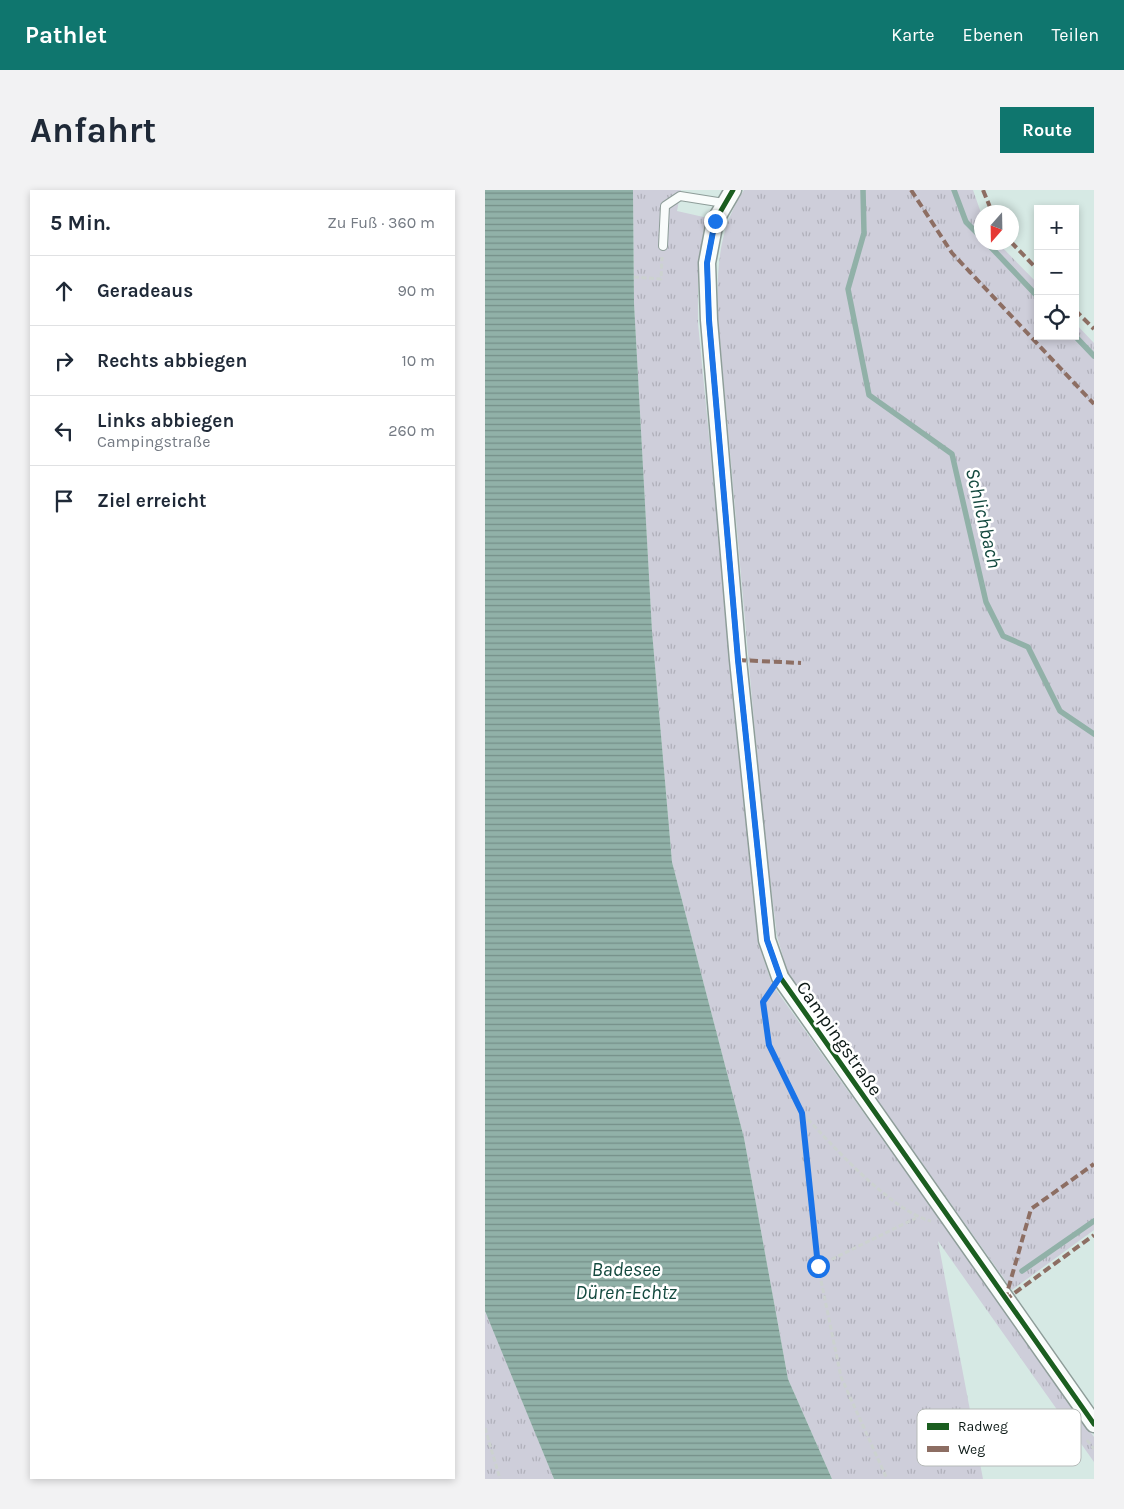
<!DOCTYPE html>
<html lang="de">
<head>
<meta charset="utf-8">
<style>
  body { margin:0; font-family:Karla,sans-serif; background:#f2f2f3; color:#1f2937 }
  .controls { position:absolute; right:15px; top:15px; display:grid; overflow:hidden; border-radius:0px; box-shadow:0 2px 8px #0003 }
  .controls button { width:45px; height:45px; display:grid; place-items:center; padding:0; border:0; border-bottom:1px solid #e0e1e3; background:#fff; color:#1f2937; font:25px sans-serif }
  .compass { position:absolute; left:489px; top:15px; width:45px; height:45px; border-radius:50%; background:#fff; box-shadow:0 2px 8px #0003; rotate:200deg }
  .stop { position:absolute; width:15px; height:15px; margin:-11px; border:4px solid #1a73e8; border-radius:50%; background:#fff }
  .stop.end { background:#1a73e8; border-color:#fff; box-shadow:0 1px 5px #0008 }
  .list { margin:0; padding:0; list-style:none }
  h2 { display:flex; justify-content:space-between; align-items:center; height:65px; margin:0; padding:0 20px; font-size:21px }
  h2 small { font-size:16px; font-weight:400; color:#747a83 }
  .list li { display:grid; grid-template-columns:32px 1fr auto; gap:15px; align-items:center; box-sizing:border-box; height:70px; padding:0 20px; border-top:1px solid #e0e1e3 }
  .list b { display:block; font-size:19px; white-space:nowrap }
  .list p { margin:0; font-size:16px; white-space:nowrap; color:#747a83 }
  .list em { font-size:16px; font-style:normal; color:#747a83 }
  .icon { flex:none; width:28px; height:28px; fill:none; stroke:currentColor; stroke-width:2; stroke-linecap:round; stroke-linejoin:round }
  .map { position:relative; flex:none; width:609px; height:1289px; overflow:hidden; border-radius:0px }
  header { display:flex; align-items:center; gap:30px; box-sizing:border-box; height:70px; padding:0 25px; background:#0f766e; color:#fff }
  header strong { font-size:24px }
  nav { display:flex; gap:28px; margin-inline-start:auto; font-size:18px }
  .intro { display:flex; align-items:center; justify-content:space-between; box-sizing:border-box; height:120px; padding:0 30px }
  h1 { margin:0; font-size:35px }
  .button { padding:12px 22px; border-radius:0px; background:#0f766e; color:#fff; font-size:18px; font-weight:700 }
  main { display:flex; gap:30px; padding:0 30px }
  aside { flex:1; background:#fff; border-radius:0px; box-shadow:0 2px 8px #0003 }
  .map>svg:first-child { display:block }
</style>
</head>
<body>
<header>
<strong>Pathlet</strong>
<nav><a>Karte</a><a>Ebenen</a><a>Teilen</a></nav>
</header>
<div class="intro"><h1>Anfahrt</h1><a class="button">Route</a></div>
<main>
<aside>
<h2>5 Min.<small>Zu Fuß · 360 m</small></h2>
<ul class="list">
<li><svg class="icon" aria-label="ahead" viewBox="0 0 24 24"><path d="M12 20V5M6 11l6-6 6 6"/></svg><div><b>Geradeaus</b></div><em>90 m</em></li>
<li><svg class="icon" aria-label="right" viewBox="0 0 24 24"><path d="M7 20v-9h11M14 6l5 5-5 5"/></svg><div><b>Rechts abbiegen</b></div><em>10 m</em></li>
<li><svg class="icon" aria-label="left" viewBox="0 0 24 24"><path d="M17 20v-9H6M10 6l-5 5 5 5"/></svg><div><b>Links abbiegen</b><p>Campingstraße</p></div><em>260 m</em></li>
<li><svg class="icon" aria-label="arrive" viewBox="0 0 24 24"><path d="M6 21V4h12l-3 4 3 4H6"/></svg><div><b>Ziel erreicht</b></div></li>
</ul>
</aside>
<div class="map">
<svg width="609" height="1289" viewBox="0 0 609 1289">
  <defs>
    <pattern id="grass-tufts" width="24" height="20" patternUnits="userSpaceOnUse" patternTransform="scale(1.25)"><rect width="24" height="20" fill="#ceceda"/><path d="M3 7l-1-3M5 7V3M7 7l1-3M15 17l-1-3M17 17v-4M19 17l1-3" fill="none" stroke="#b0b0ba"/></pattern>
    <pattern id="water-rules" width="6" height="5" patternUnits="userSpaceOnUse" patternTransform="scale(1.25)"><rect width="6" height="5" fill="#91b1a8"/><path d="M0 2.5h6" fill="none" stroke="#758f88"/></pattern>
  </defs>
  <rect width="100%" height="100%" fill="#d6e9e4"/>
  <path fill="url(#grass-tufts)" d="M148 0H196L192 21 223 28 213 71V133L273 752 287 794 609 1247V1272L453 1051 498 1289H347L303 1189 259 948 187 672 167 441 149 113Z
    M259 0H488L496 23 497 52 513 53 553 94V146H590V133L609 153V1040L527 1100 303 784 292 746 278 632 233 128C232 81 232 41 259 0Z
    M0 1122 6 1134 69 1289H0Z"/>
  <path fill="url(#water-rules)" d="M0 0H148L149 113 167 441 187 672 259 948 303 1189 347 1289H69L0 1121Z"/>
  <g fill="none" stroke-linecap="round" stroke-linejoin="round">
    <path stroke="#91b1a8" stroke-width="5.5" d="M378 0 379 43 363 99 384 205 467 264 501 412 518 446 543 457 575 521 609 544
      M469 0 481 32 497 48
      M501 52 553 107
      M590 146 609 166
      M537 1081 609 1031"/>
    <g stroke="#8e9d99" stroke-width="10">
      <path id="lane" d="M178 56 180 16 195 6 239 13"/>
    </g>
    <g stroke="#8e9d99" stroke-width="19">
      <path id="street" d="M248 0 230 31 222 73 224 130 253 470 282 750 295 787 609 1234"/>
    </g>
    <path stroke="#ccd2d0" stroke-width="3" stroke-dasharray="5 2.5" stroke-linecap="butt" d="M149 87 176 89 177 67
      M285 802 278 813 284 855 317 923 333 1076 356 1187 402 1289
      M318 924C347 955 406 1021 446 1031
      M333 1076 431 1028
      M0 1238 15 1289
      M602 1250 609 1259"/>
    <use href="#lane" stroke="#f9fcfb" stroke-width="8"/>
    <use href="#street" stroke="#f9fcfb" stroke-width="16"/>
    <path stroke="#8d6e63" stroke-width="4" stroke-dasharray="8 4" stroke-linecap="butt" d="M426 0 467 63 609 214
      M498 0 507 22
      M526 52 553 80
      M590 120 609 139
      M253 470 316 473
      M520 1110 546 1019 609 974
      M520 1110 609 1045"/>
    <g stroke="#fff" stroke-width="8">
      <path id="cycleway" d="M248 0 230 31 222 73 224 130 253 470 282 750 295 787 609 1234"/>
    </g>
    <use href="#cycleway" stroke="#1b5e20" stroke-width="5"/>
  </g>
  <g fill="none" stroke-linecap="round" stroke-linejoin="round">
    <path stroke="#1a73e8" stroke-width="6" d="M230 31 222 73 224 130 253 470 282 750 295 787 278 812 284 855 317 923 333 1076"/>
  </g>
  <g text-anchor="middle" stroke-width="5" stroke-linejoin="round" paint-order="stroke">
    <g font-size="19" fill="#0c1916" stroke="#fff">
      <text transform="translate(355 848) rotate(55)" y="7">Campingstraße</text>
    </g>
    <g font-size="20" font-style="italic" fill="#14493f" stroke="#fff">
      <text transform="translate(499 328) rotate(77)" y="7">Schlichbach</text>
      <text x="141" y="1086">Badesee<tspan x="141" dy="23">Düren-Echtz</tspan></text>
    </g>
  </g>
  <rect x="432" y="1219" width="164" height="57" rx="8" fill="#fff" stroke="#b6bab9" stroke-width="1"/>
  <rect x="442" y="1233" width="22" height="7" fill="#1b5e20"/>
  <rect x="442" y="1256" width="22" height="6" fill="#8d6e63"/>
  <g font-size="14" fill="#0c1916">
    <text x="473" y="1241">Radweg</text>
    <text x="473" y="1264">Weg</text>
  </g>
</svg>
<div class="controls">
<button>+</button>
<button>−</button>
<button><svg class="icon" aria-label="locate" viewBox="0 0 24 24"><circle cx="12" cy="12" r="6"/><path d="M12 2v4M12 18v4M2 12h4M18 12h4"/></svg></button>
</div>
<svg class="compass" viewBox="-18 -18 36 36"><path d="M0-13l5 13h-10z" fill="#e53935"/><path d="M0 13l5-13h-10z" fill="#747a83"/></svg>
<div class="stop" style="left:333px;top:1076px"></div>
<div class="stop end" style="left:230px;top:31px"></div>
</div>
</main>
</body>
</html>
